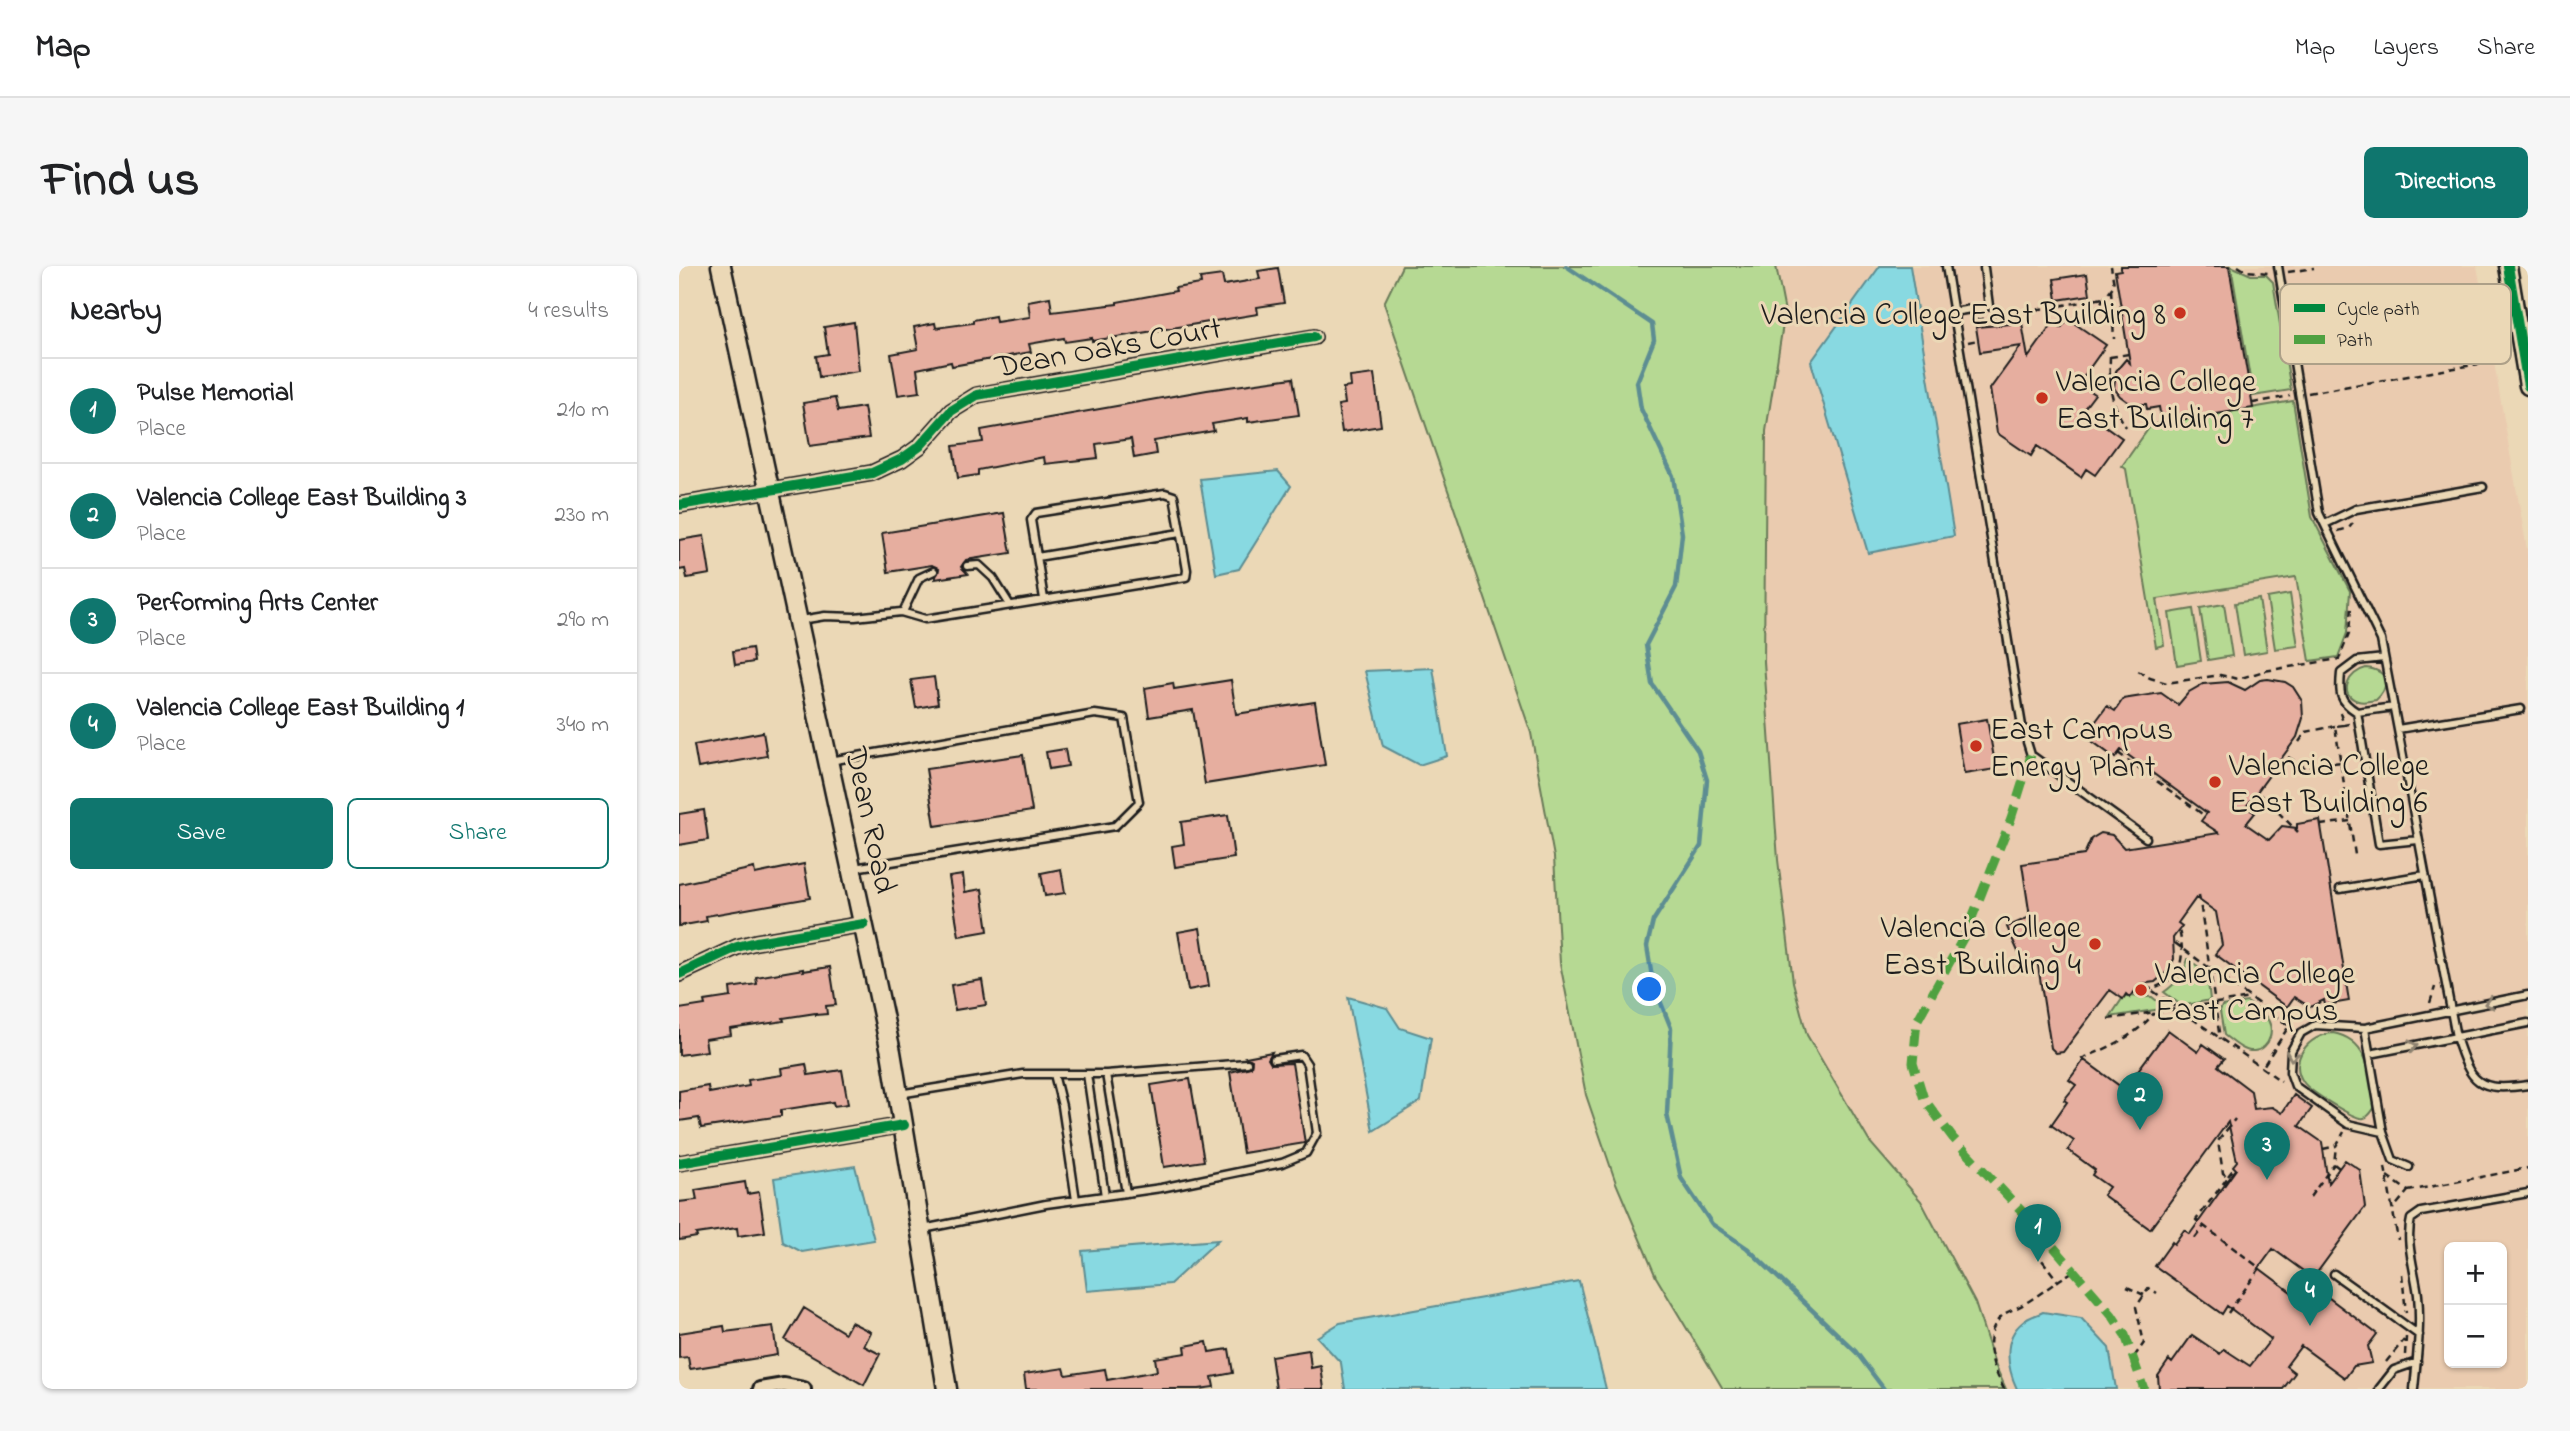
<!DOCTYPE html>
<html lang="en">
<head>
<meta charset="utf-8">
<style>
  body { margin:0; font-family:"Indie Flower",sans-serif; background:#f6f6f6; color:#202124 }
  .controls { position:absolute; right:21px; bottom:21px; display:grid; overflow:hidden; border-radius:10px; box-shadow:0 2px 5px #0004 }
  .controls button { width:63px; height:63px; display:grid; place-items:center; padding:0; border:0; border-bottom:2px solid #e0e0e0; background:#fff; color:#202124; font:35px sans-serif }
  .you { position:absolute; left:971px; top:724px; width:24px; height:24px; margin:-18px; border:5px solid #fff; border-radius:50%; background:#1a73e8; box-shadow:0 0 0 10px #1a73e833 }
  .badge { display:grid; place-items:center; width:46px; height:46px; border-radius:50%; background:#0f766e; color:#fff; font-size:23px; font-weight:700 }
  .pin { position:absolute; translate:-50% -58px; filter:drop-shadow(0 2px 4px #0008) }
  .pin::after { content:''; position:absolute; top:37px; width:24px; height:21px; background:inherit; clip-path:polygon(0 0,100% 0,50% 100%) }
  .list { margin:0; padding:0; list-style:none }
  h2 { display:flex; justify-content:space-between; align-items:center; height:91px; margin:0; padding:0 28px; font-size:30px }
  h2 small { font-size:23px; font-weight:400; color:#757577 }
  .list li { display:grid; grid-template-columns:46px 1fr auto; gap:21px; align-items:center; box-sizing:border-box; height:105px; padding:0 28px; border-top:2px solid #e0e0e0 }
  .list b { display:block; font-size:26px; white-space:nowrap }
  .list p { margin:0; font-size:23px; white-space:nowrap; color:#757577 }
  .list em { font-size:23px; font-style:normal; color:#757577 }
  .actions { display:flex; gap:14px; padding:21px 28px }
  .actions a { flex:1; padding:16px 0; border:2px solid #0f766e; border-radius:10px; text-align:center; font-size:24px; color:#0f766e }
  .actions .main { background:#0f766e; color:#fff }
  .map { position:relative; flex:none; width:1849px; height:1123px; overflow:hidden; border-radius:10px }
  header { display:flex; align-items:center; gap:42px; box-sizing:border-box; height:98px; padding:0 35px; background:#fff; border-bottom:2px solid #e0e0e0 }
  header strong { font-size:33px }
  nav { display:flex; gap:38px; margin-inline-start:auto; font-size:24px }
  .intro { display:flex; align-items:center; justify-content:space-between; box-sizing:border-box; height:168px; padding:0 42px }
  h1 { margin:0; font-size:49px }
  .button { padding:18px 32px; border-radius:10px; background:#0f766e; color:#fff; font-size:24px; font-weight:700 }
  main { display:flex; gap:42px; padding:0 42px }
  aside { flex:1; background:#fff; border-radius:10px; box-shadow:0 2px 5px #0004 }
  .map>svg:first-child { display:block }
</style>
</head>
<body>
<header>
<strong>Map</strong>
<nav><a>Map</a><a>Layers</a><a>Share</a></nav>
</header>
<div class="intro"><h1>Find us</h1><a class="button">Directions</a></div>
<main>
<aside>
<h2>Nearby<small>4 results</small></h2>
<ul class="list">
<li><span class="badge">1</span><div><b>Pulse Memorial</b><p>Place</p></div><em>210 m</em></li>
<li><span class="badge">2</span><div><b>Valencia College East Building 3</b><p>Place</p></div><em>230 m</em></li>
<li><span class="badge">3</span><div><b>Performing Arts Center</b><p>Place</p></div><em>290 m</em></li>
<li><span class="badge">4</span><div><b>Valencia College East Building 1</b><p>Place</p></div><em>340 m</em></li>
</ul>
<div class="actions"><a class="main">Save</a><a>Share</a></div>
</aside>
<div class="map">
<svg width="1849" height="1123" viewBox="0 0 1849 1123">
  <rect width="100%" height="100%" fill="#ebd8b6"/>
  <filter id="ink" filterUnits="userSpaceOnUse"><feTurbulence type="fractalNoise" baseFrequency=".0143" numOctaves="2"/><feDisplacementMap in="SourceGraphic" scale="14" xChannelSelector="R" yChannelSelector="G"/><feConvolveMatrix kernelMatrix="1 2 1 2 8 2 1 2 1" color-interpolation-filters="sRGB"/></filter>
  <g filter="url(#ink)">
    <path fill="#eacbaf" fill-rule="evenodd" d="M941 0H1798L1849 289V1123H1148ZM1770 981H1823V1097H1770Z"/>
    <path fill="#b6d993" stroke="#697a58" stroke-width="2" d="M723 0H1097L1106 46 1087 165 1085 396 1099 594 1114 716 1128 769 1190 875 1242 935 1296 1037 1317 1101 1327 1123H1044L977 1011 937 917 907 829 881 697 875 591 852 467 705 37Z
      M1552 0 1572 9H1587L1594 16 1612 124 1574 130Z
      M1614 135 1633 251 1671 325 1668 367 1659 391 1631 395 1617 311 1478 333 1485 379 1477 381 1447 203 1443 200 1472 159Z
      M1611 328 1619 380 1596 383 1588 332Z
      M1580 333 1588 385 1564 389 1556 337Z
      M1545 338 1553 390 1529 394 1521 342Z
      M1514 343 1522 395 1498 399 1490 347Z
      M1687 402C1709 404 1712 420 1697 434 1692 435 1684 437 1679 435 1658 428 1670 406 1687 402Z
      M1509 693 1528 707 1531 734 1503 740 1485 726C1497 718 1505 707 1509 693Z
      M1445 730 1473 731 1484 740 1482 743 1431 751Z
      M1568 736C1574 740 1581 744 1586 750 1597 761 1592 783 1575 785 1564 786 1553 775 1545 769L1541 745 1543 740Z
      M1654 767C1691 774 1691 809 1696 841 1693 845 1690 851 1685 852 1677 855 1631 825 1625 817 1608 794 1630 769 1654 767Z"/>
    <path fill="#88d9e1" stroke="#5d8d92" stroke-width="2" d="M1201 0H1231L1275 270 1189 287 1132 96Z
      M599 205 612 220 560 303 537 308 521 213Z
      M754 402 768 490 740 499 704 480 686 405Z
      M669 731 708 742 721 762 752 772 742 835 694 865Z
      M176 900 195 974 123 986 104 976 95 912Z
      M539 974 491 1018 408 1025 403 985Z
      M900 1015 927 1123H666L662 1097 638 1071 661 1057Z
      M1364 1046 1402 1052 1430 1082 1437 1123H1338C1328 1102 1323 1072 1344 1056 1349 1051 1358 1049 1364 1046Z"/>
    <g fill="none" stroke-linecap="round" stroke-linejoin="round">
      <path stroke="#5d8d92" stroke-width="4.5" d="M887 0 973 58 975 74 958 116 962 143 994 210 1003 268 997 321 967 379 973 418 1019 485 1028 514 1022 580 974 655 968 680 974 717 992 762 988 848 1002 912 1033 958 1068 982 1177 1086 1205 1123"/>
    </g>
    <path fill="#e6ae9f" stroke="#1c1c1c" stroke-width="2" d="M1442 0H1550L1574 142 1483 157 1480 141 1468 143 1467 138H1452L1441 130 1435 122 1437 105 1447 93 1451 97 1436 5 1442 4Z
      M599 2 605 37 578 41 579 48 413 75V72L386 76 385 72 350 78 352 86 273 100 272 96 238 103 241 126 219 129 212 88 239 83 235 61 256 57 257 62 294 57V54L316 50 317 56 351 51 349 35 371 31 373 46 438 38V36L497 25 496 22 522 18 521 12 543 9 545 19 581 13 579 5Z
      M1408 8 1411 29 1378 34 1375 13Z
      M1389 53 1427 79 1400 117 1416 128 1404 144 1443 172 1416 209 1407 203 1402 211 1358 180 1352 190 1318 167 1311 123 1342 80 1301 86 1297 61 1343 57 1349 92 1374 57 1382 62Z
      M175 56 180 105 140 111 137 90 149 88 145 61Z
      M695 108 702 160 663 166 659 139 666 138 664 122 672 121 671 111Z
      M614 112 620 149 569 156V152L533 158 535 165 475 175 477 188 455 192 452 173 417 178 419 192 366 198 365 191 299 204V209L279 212 274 180 304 176 302 164 528 124Z
      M156 132 159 145 185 141 190 172 131 180 124 137Z
      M325 247 332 287 287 294 282 301 289 308 256 313 260 303 253 299 209 306 203 267Z
      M25 270 31 308 8 312 6 303 0 304V274Z
      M73 382 75 396 56 399 54 385Z
      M255 411 259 438 237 442 232 414Z
      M1589 413 1606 416 1614 421 1623 435 1624 452 1618 471 1567 541 1576 547 1567 558 1590 574 1603 560 1618 562V558L1641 554 1670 735 1646 739 1645 734 1631 741 1615 731 1608 741 1536 688 1543 679 1537 646 1517 632 1499 657 1503 660 1494 672 1495 693 1489 705 1476 716 1461 718 1451 732 1447 728 1444 733 1431 724 1384 786 1377 787 1372 782 1358 693 1345 699 1328 661 1351 651 1343 598 1405 589 1412 573 1422 567 1433 569 1445 582 1540 567 1522 555 1528 547 1442 484 1436 492 1406 470 1428 440 1436 445 1444 433 1482 427 1499 439 1510 426 1524 418 1549 416 1566 424 1581 414Z
      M552 414 557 448 636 436 646 499 526 518 514 444 470 451 466 422 494 417 495 423Z
      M1308 453 1317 503 1285 508 1277 458Z
      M84 466 88 490 19 502 15 479Z
      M386 483 389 500 370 503 367 486Z
      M344 489 353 545 256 560 247 503Z
      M25 544 29 574 0 579V548Z
      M549 549 555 592 496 601 493 580 505 578 502 556Z
      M125 598 131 632 27 650 28 655 0 660V618L75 602 76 608Z
      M382 603 386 627 366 630 362 607Z
      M284 609 286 626 303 623 309 665 280 670 270 611Z
      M521 662 530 720 509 724 499 666Z
      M151 701 157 739 147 740 148 748 137 749V747L104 752 105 755 51 763 52 769 26 773 28 785 0 789V743L26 739 25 735 52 731 51 722 78 718 77 711 124 703V705Z
      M303 714 307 739 276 744 272 719Z
      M1489 764 1519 786 1524 778 1545 793 1539 800 1572 825 1575 843 1593 841 1603 847 1615 829 1633 842 1620 860 1643 876 1649 917 1666 894 1681 904 1686 941 1634 1012 1594 983 1580 1002 1632 1041 1642 1026 1698 1068 1689 1080 1693 1097 1675 1100 1666 1112 1622 1080 1607 1100 1616 1107 1604 1123H1480L1479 1110 1490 1094 1493 1097 1513 1069 1541 1088 1545 1083 1571 1100 1592 1073 1548 1040 1543 1048 1476 1000 1493 976 1495 978 1505 964 1511 968 1557 903 1554 900 1558 895 1549 856 1471 963 1424 929 1430 921 1413 909 1416 904 1389 884 1395 875 1372 859 1388 836 1385 834 1397 819 1390 814 1405 794 1445 823Z
      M593 786 589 793 592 798 613 797 626 877 564 887 551 806 572 801 573 794 567 791Z
      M127 798 129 809 163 804 169 838 155 840 154 836 102 844V850L22 862 20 852 0 855V825L29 820 30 827 70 820 69 814 103 809 102 802Z
      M511 813 525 895 485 901 472 819Z
      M66 916 68 928 80 926 86 966 59 970 58 962 17 968 18 971 0 974V936L18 934 16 924Z
      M125 1042 166 1067 172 1056 192 1066 185 1080 201 1088 185 1119 106 1074Z
      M45 1060 46 1066 94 1060 98 1089 11 1103 9 1091 0 1092V1067Z
      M528 1076 530 1086 550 1083 554 1107 533 1111 535 1121 520 1123H347L345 1108 385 1102 387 1109 426 1103 428 1114 478 1105 476 1092 507 1087 506 1080Z
      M630 1084 632 1102 642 1100 645 1123H597L592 1090Z"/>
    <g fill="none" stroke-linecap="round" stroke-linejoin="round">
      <g stroke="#1c1c1c" stroke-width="11">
        <path id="service" d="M1267 0 1343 460 1352 489 1467 572
          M1599 0 1640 247 1702 374 1777 771C1792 818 1799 826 1849 819
          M1274 46 1310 40 1305 2
          M1646 258 1677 243 1804 221
          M358 291 501 267
          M288 300 300 299 314 312 331 339
          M224 346 240 312 255 305
          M122 354 146 350 176 351 222 346 246 353 507 311 508 304 495 230 486 227 357 247 352 254 365 333
          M1715 441 1678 446 1700 578 1739 574
          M1678 446C1660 435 1660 427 1662 407L1678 395 1705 392
          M1719 463 1842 443
          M151 495 416 448 445 452 460 536 436 560 175 602
          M1661 623 1746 609
          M1686 762 1704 866 1714 894 1730 901
          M1691 788 1849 757
          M375 808 383 840 397 934
          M408 808 426 930
          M427 808 568 797
          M220 828 344 808H427L447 927 367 938 244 963
          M1704 866 1669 858 1616 820 1611 806 1612 785 1622 767 1636 759 1686 762 1849 729
          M447 927 482 922 603 897 627 887 638 867 628 798 622 789 595 793
          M1655 1008 1740 1069
          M1700 1123 1715 1104 1738 1096
          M1735 1123C1738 1092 1742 1060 1739 1029 1736 1004 1726 977 1732 953L1742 946 1849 927"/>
      </g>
      <g stroke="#1c1c1c" stroke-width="18">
        <path id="minor" d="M0 239 193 207 223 193 241 180 272 145 298 129 635 71
          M0 708 58 681 77 676 185 658
          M0 897 225 859
          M81 1123 105 1119 125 1123"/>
      </g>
      <g stroke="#1c1c1c" stroke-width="21">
        <path id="tertiary" d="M1829 0 1849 120"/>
      </g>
      <g stroke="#1c1c1c" stroke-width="23">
        <path id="secondary" d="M42 0 212 786 268 1123"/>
      </g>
      <path stroke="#1c1c1c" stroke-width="2.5" stroke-dasharray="7 5" stroke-linecap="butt" d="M1559 0 1567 5 1589 7
        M1609 6 1635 2
        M1432 23 1435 73
        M1415 46 1435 19 1432 0
        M1298 54 1425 32
        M1289 76 1299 74
        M1431 90C1430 120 1431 136 1447 161
        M1431 91 1450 88
        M1629 127 1823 94
        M1574 137 1611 130
        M1659 265 1670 262 1674 257
        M1459 405 1471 412 1488 417 1541 409 1559 413 1585 405 1660 393 1670 368 1672 340
        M1661 447 1665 459 1670 458
        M1665 459 1656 460 1676 589
        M1620 476 1627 466 1656 460
        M1439 487 1526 550
        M1609 491 1625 501 1662 496
        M1582 529 1619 566
        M1642 559 1671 555
        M1520 629 1541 773
        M1496 677 1610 760 1583 802
        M1464 718 1602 815
        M1454 727C1494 720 1510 705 1500 664
        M1751 737 1756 721
        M1429 753 1571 732
        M1402 793C1429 782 1457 770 1475 747
        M1644 883 1657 880
        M1706 901 1719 974
        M1660 902 1655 898 1657 880 1665 866
        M1549 910 1556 901
        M1708 910 1729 925 1714 943
        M1729 925 1849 902
        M1631 931 1655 898
        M1516 972 1525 960
        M1368 973 1360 990 1378 1014
        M1723 1008 1727 1047
        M1448 1021 1465 1029
        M1549 1047 1581 1002 1517 954 1549 911 1544 907 1539 875 1556 853
        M1726 1089 1727 1071
        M1455 1091 1465 1077 1457 1041 1470 1022 1478 1027
        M1707 1096 1725 1074
        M1325 1123C1313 1101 1301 1067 1325 1048 1331 1044 1339 1042 1345 1038 1362 1028 1377 1015 1395 1005"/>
      <use href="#service" stroke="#ebd8b6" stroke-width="6"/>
      <use href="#minor" stroke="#ebd8b6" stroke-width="12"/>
      <use href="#tertiary" stroke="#ebd8b6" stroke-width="16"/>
      <use href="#secondary" stroke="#ebd8b6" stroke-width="18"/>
      <path stroke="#4fa141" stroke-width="9" stroke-dasharray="18 9" stroke-linecap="butt" d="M1352 489 1332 553 1287 667 1238 755 1234 797 1245 833 1274 872 1355 958 1433 1049 1446 1069 1465 1123"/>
      <g stroke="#ebd8b6" stroke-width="15">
        <path id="cycleway" d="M1829 0 1849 120
          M0 239 193 207 223 193 241 180 272 145 298 129 635 71
          M0 708 58 681 77 676 185 658
          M0 897 225 859"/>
      </g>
      <use href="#cycleway" stroke="#00873e" stroke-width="10"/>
    </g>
    <defs><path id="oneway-chevron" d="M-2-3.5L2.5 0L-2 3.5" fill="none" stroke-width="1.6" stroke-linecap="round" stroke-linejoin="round" transform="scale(1.75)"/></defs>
    <g stroke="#8e8371">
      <use href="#oneway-chevron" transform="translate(1810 737) rotate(168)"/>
      <use href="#oneway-chevron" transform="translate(1734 780) rotate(-11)"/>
      <use href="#oneway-chevron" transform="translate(1613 790) rotate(100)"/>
    </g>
  </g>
  <g fill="#c8321e" stroke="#ebd8b6" stroke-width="2.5">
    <circle cx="1501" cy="47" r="7"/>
    <circle cx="1363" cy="132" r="7"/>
    <circle cx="1297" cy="480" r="7"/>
    <circle cx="1536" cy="516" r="7"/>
    <circle cx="1416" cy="678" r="7"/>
    <circle cx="1462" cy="724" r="7"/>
  </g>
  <g text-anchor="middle" stroke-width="6" stroke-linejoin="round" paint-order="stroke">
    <g font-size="32" fill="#1c1c1c" stroke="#ebd8b6" text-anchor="start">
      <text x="1487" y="58" text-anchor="end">Valencia College East Building 8</text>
      <text x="1377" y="125">Valencia College<tspan x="1377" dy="37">East Building 7</tspan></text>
      <text x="1311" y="473">East Campus<tspan x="1311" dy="37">Energy Plant</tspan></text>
      <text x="1550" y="509">Valencia College<tspan x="1550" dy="37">East Building 6</tspan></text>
      <text x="1402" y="671" text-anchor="end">Valencia College<tspan x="1402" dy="37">East Building 4</tspan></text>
      <text x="1476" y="717">Valencia College<tspan x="1476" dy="37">East Campus</tspan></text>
    </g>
    <g font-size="32" fill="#1c1c1c" stroke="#ebd8b6">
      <text transform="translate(429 80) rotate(-10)" y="11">Dean Oaks Court</text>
      <text transform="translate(193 554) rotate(78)" y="11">Dean Road</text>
    </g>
  </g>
  <rect x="1601" y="18" width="231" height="80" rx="10" fill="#ebd8b6" stroke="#ada088" stroke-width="2"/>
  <rect x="1615" y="38" width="31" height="8" fill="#00873e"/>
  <rect x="1615" y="69" width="31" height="9" fill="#4fa141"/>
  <g font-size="19" fill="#1c1c1c">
    <text x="1658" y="49">Cycle path</text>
    <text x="1658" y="80">Path</text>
  </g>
</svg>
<div class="controls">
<button>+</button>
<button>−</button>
</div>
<div class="you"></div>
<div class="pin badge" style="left:1359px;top:996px">1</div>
<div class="pin badge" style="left:1461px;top:864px">2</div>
<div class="pin badge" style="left:1588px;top:914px">3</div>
<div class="pin badge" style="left:1631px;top:1060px">4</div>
</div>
</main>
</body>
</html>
